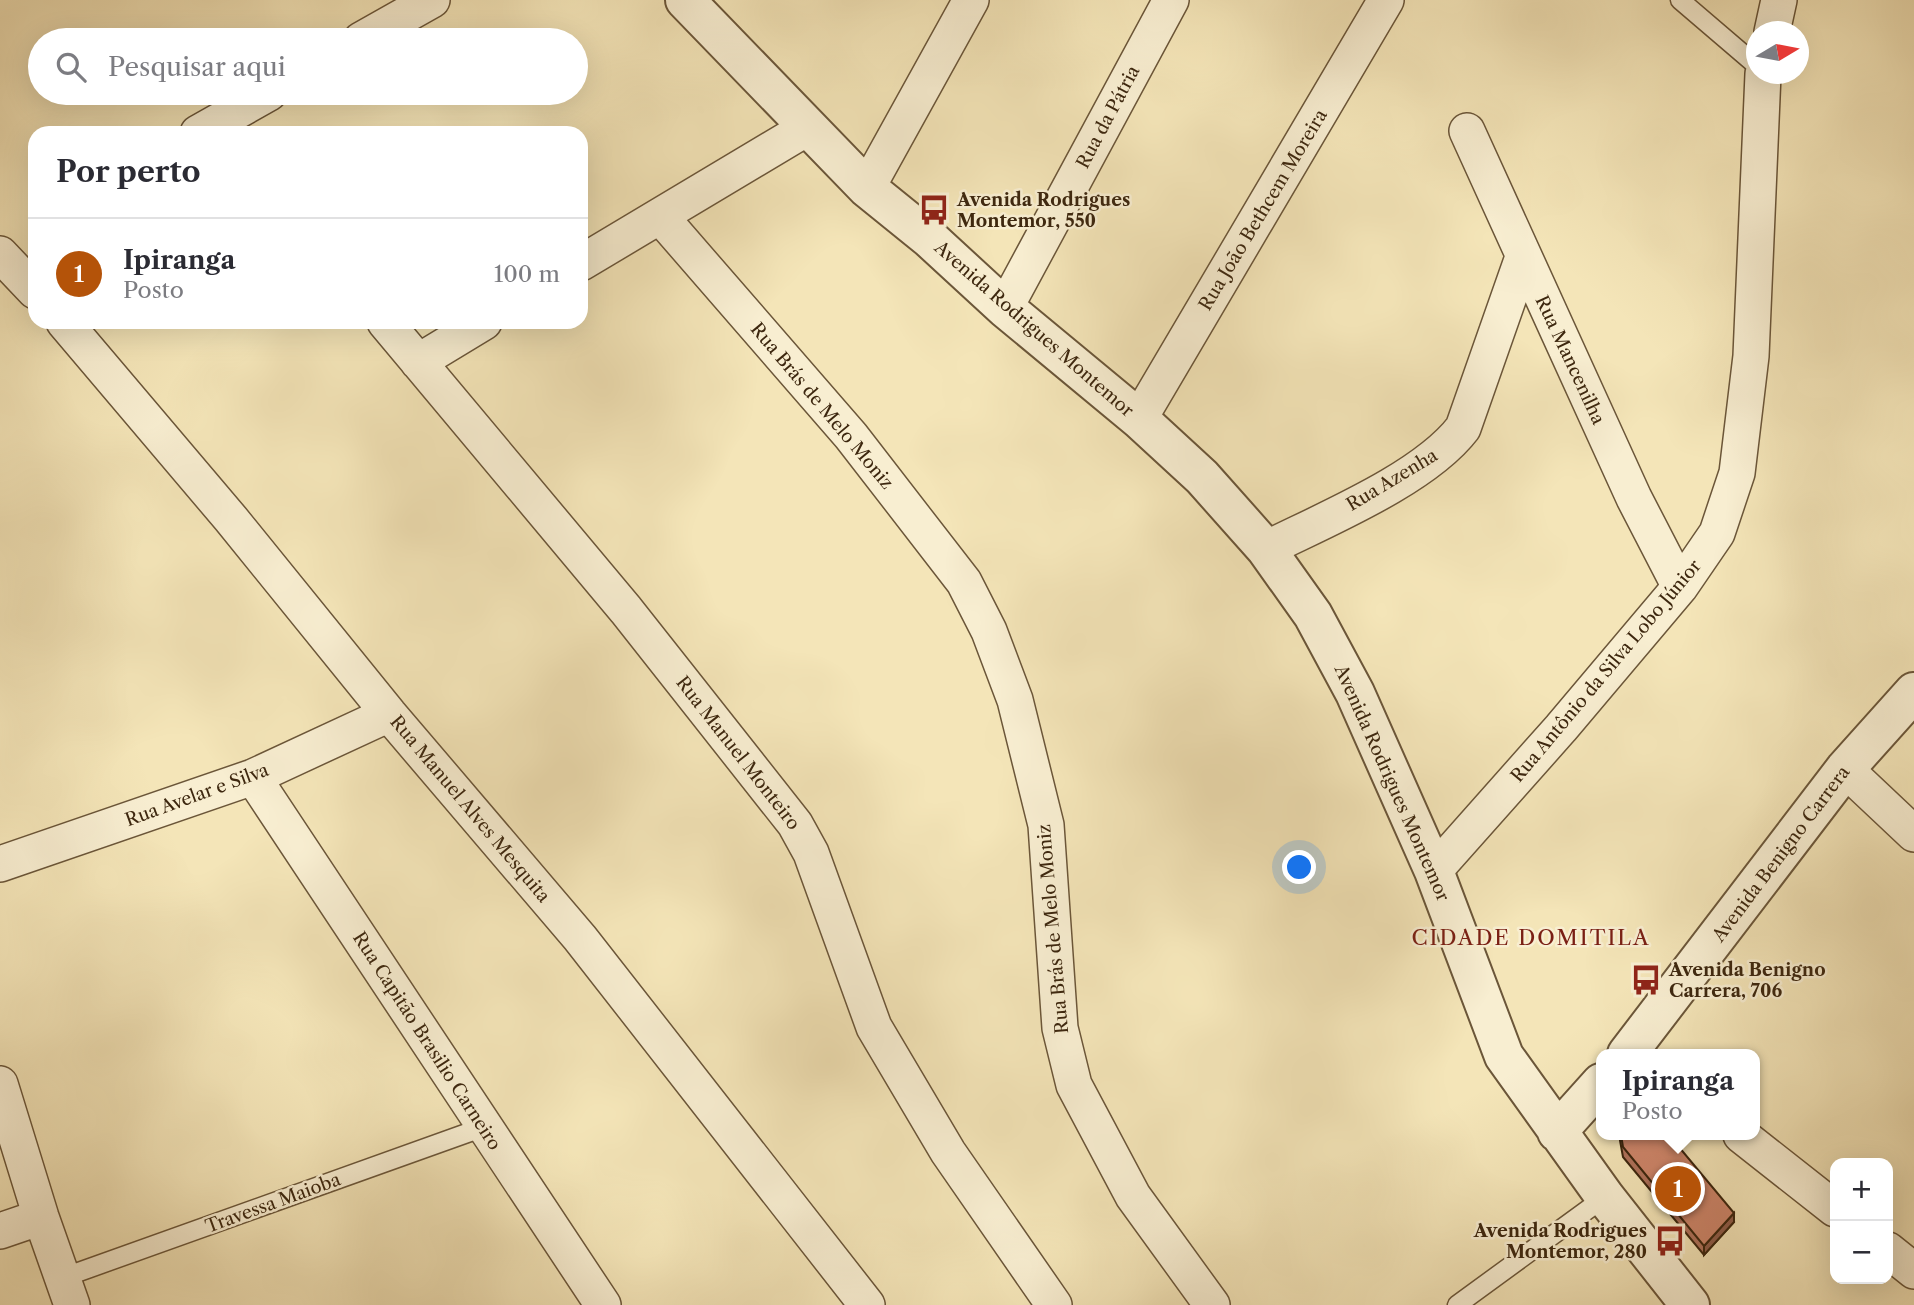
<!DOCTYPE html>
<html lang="pt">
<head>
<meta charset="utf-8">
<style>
  body { margin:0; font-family:"Libre Caslon Text",serif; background:#f2f2f3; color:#2b2b33 }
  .controls { position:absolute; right:21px; bottom:21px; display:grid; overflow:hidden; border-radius:14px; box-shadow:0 7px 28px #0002 }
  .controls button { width:63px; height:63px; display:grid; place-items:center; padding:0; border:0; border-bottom:2px solid #e1e1e2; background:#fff; color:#2b2b33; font:35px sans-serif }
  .compass { position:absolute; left:1746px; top:21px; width:63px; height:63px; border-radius:50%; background:#fff; box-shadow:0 7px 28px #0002; rotate:80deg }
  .you { position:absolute; left:1300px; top:868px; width:24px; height:24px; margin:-18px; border:5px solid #fff; border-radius:50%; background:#1a73e8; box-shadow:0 0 0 10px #1a73e833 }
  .badge { display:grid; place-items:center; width:46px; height:46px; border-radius:50%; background:#b45309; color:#fff; font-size:23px; font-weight:700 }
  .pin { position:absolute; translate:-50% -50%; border:4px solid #fff; box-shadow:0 2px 7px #0006 }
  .popup { position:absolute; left:1596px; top:1049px; width:164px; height:91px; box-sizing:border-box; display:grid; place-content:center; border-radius:14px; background:#fff; filter:drop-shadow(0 2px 5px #0005); font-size:23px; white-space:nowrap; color:#7c7c81 }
  .popup b { font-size:26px; color:#2b2b33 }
  .popup::after { content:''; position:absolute; left:50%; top:100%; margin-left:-14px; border:14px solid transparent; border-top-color:#fff }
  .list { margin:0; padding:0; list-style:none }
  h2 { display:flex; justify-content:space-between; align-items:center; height:91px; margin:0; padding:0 28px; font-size:30px }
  h2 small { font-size:23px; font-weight:400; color:#7c7c81 }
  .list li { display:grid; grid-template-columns:46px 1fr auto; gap:21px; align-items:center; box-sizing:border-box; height:112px; padding:0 28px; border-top:2px solid #e1e1e2 }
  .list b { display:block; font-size:26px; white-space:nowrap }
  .list p { margin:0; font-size:23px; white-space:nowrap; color:#7c7c81 }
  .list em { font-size:23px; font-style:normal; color:#7c7c81 }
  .icon { flex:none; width:38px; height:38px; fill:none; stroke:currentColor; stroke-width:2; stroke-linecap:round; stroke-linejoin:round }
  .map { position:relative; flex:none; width:1914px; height:1305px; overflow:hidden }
  .search { position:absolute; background:#fff; box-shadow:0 7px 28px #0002; left:28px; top:28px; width:560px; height:77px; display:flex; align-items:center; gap:18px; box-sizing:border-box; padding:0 24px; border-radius:38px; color:#7c7c81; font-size:26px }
  .panel { position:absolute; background:#fff; box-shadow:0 7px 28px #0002; left:28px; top:126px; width:560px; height:203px; border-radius:21px }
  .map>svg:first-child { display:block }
</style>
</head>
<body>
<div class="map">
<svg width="1914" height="1305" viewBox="0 0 1914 1305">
  <rect width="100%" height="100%" fill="#f4e5b8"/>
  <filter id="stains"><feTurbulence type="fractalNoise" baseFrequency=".00286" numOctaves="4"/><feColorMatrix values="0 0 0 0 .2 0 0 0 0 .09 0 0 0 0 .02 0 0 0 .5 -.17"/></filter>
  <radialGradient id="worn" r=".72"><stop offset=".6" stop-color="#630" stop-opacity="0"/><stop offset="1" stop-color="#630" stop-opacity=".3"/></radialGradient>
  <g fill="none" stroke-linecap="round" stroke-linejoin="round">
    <g stroke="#6b5639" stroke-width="21">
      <path id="service" d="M1680 0 1756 65
        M62 1278 484 1127
        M1457 1305 1605 1197"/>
    </g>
    <g stroke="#6b5639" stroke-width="38">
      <path id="minor" d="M1772 32 1779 0
        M361 40 432 0
        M1467 131 1634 498 1680 587
        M198 133 269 93
        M867 188 971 0
        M660 216 851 436 964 582 989 631 1015 700 1046 825 1060 1028 1074 1085 1133 1196 1212 1305
        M0 254 35 291
        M581 263 807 128
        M1005 308 1171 0
        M64 322 231 519 389 714 580 938 867 1305
        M385 322 626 610 795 824 811 853 874 1027 948 1152 1054 1305
        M418 362 484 322
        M1139 419 1386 0
        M1266 549C1324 520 1424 479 1463 428L1523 257
        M1845 769 1914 834
        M253 777 603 1305
        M0 864 253 777 389 714
        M1434 871 1561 728 1680 587 1717 533 1737 473 1751 356 1763 74
        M0 1084 41 1217 72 1305
        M1741 1135 1835 1209
        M0 1231 41 1217
        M1888 1250 1914 1271"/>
    </g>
    <g stroke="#6b5639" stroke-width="42">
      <path id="tertiary" d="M685 0 867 188 930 239 1005 308 1139 419 1202 477 1266 549 1313 615 1355 693 1434 871 1504 1056 1605 1197 1690 1305
        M1627 1054 1845 769 1914 692
        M1557 1132 1601 1083"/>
    </g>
    <use href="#service" stroke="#f8eed1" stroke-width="18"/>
    <use href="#minor" stroke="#f8eed1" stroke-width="35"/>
    <use href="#tertiary" stroke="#f8eed1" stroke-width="38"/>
  </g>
  <path fill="#af725b" stroke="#3d270f" stroke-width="2" d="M1619 1135H1669L1734 1222 1704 1255 1623 1157Z"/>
  <path fill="#8f5d4a" stroke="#3d270f" stroke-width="2" d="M1734 1213V1222L1704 1255V1246Z"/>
  <path fill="#cc856a" stroke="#3d270f" stroke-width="2" d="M1621 1135H1669L1734 1213 1704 1246 1623 1147Z"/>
  <defs>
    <g id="bus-bare" transform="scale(2.415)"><path d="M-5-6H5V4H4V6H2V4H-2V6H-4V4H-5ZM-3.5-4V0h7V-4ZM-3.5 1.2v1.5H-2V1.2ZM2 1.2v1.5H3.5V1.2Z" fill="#8f2418" stroke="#f8eed1" stroke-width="2.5" paint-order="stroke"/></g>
  </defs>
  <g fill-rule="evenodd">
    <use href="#bus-bare" x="934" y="210"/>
    <use href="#bus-bare" x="1646" y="980"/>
    <use href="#bus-bare" x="1670" y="1241"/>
  </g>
  <g text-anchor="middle" stroke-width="5" stroke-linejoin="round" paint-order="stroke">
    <g font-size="18" fill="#3d270f" stroke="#f8eed1">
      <text transform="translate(1108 117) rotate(-62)" y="6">Rua da Pátria</text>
      <text transform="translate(1263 210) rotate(-59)" y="6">Rua João Bethcem Moreira</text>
      <text transform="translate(1034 329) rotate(41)" y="6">Avenida Rodrigues Montemor</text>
      <text transform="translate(1570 360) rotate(65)" y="6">Rua Mancenilha</text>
      <text transform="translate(822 406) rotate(50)" y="6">Rua Brás de Melo Moniz</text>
      <text transform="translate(1392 480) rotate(-31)" y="6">Rua Azenha</text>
      <text transform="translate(1606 671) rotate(-50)" y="6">Rua Antônio da Silva Lobo Júnior</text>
      <text transform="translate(738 753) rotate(52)" y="6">Rua Manuel Monteiro</text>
      <text transform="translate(1392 783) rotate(66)" y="6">Avenida Rodrigues Montemor</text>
      <text transform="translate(197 795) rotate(-20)" y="6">Rua Avelar e Silva</text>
      <text transform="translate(470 809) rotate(50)" y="6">Rua Manuel Alves Mesquita</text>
      <text transform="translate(1781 854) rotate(-53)" y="6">Avenida Benigno Carrera</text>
      <text transform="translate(1053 929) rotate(-95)" y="6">Rua Brás de Melo Moniz</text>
      <text transform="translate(427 1041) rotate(57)" y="6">Rua Capitão Brasilio Carneiro</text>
      <text transform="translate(273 1203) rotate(-20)" y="6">Travessa Maioba</text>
    </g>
    <g font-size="18" font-weight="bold" fill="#3d270f" stroke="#f8eed1" text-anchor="start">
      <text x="957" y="206">Avenida Rodrigues<tspan x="957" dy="21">Montemor, 550</tspan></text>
      <text x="1669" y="976">Avenida Benigno<tspan x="1669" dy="21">Carrera, 706</tspan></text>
      <text x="1647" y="1237" text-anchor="end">Avenida Rodrigues<tspan x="1647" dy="21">Montemor, 280</tspan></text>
    </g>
    <g font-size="21" letter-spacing="2" fill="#7a1f14" stroke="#f8eed1">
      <text x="1531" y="945">CIDADE DOMITILA</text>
    </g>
  </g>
  <rect width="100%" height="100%" filter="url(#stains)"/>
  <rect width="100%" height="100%" fill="url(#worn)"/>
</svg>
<div class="controls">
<button>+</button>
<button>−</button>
</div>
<svg class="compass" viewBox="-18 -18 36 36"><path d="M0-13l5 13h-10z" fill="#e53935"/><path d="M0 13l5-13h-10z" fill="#7c7c81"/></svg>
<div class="you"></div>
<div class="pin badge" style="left:1678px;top:1189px">1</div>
<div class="popup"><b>Ipiranga</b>Posto</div>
<div class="search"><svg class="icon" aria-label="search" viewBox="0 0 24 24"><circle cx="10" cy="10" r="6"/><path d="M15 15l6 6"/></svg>Pesquisar aqui</div>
<section class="panel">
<h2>Por perto<small></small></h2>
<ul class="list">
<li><span class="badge">1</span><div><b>Ipiranga</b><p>Posto</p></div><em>100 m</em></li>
</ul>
</section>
</div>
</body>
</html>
